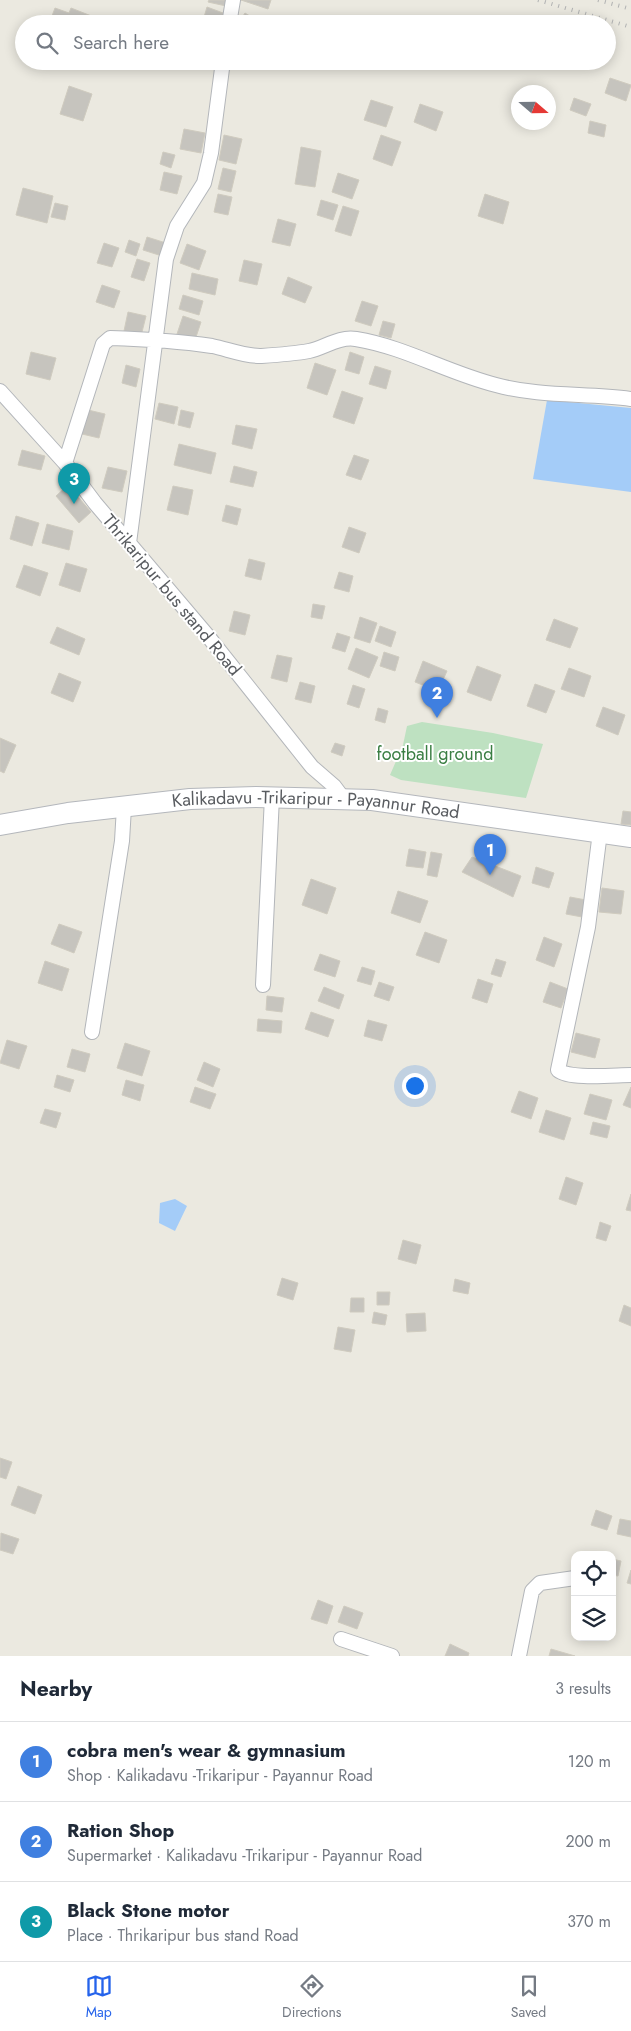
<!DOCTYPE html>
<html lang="en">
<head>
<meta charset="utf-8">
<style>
  body { margin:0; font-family:Jost,sans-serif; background:#f2f2f3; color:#1f2937 }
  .controls { position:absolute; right:15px; bottom:15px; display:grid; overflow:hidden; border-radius:10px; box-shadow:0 2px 12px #0003 }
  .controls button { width:45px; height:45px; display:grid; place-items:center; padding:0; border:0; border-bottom:1px solid #e0e1e3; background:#fff; color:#1f2937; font:25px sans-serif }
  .compass { position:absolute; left:511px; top:85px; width:45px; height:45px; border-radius:50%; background:#fff; box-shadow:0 2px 12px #0003; rotate:110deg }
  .you { position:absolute; left:414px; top:1085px; width:18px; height:18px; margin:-12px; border:4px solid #fff; border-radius:50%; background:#1a73e8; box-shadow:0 0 0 8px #1a73e833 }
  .badge { display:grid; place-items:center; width:32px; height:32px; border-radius:50%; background:#2563eb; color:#fff; font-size:16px; font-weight:700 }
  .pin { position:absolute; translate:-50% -41px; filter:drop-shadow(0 1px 2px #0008) }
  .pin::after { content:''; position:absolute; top:26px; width:18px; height:15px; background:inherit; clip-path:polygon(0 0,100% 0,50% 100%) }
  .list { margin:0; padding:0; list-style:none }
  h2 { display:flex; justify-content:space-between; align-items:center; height:65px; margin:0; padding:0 20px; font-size:21px }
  h2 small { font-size:16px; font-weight:400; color:#747a83 }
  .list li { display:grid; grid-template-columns:32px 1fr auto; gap:15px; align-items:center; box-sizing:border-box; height:80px; padding:0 20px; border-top:1px solid #e0e1e3 }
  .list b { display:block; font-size:19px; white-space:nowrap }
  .list p { margin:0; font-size:16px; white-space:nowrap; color:#747a83 }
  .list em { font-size:16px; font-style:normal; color:#747a83 }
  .icon { flex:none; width:28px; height:28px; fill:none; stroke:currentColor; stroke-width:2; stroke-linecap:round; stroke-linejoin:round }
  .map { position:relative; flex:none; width:631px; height:1656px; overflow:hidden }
  .search { position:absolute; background:#fff; box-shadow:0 2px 12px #0003; left:15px; right:15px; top:15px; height:55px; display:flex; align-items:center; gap:12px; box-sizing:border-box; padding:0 18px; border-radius:28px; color:#747a83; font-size:19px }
  .sheet { height:305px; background:#fff }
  nav { display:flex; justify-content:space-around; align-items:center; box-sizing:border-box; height:70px; border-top:1px solid #e0e1e3; background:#fff; font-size:14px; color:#747a83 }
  nav a { display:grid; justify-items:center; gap:2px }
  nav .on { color:#2563eb }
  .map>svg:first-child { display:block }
</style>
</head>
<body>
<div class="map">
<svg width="631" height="1656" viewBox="0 0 631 1656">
  <rect width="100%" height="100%" fill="#ebe9e0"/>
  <path fill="#bee1c1" d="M422 722 493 733 543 744 526 798 401 780 390 775 403 745 407 726Z"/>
  <path fill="#a4ccf8" d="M547 400 631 408V492L533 479Z
    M175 1199 187 1206 175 1231 159 1223 160 1203Z"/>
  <path fill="#c6c4be" stroke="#cfcbbf" d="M209 0H227L226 6 208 2Z
    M241 0H271L268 9Z
    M207 7 223 13 220 24H202Z
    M55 8 69 13 71 8 99 19 98 24H49Z
    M245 13 261 23 260 24H238Z
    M610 78 631 85 626 101 605 93Z
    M69 86 92 94 83 121 60 114Z
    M574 98 591 104 586 116 570 110Z
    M371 100 393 107 386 127 364 120Z
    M420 104 443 112 436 131 414 122Z
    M590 121 606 125 604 137 588 133Z
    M184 129 205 133 201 153 180 149Z
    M224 135 242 139 236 164 219 160Z
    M381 135 401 142 392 166 373 159Z
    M301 147 321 151 315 187 295 184Z
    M163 152 175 155 171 168 160 164Z
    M223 168 236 171 231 192 218 189Z
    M164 172 182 176 177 194 160 190Z
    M338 173 359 180 352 199 332 192Z
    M23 188 53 196 47 223 16 215Z
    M218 194 232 197 228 215 214 212Z
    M485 194 509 202 503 224 478 216Z
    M321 200 338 205 333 220 317 215Z
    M55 203 68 206 65 220 51 217Z
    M343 206 359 211 351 236 335 231Z
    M278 219 296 224 290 246 272 242Z
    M147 237 166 243 162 256 143 250Z
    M129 240 140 244 136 256 125 252Z
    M104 243 119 248 112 267 97 263Z
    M187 244 206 251 199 270 180 263Z
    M137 259 150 263 144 281 131 277Z
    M244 260 262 264 257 285 239 281Z
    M192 273 218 279 215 295 189 289Z
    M288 277 312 287 305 303 282 294Z
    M102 285 120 291 114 308 96 302Z
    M183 295 203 301 199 315 179 309Z
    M362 301 378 306 371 326 355 321Z
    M128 312 146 316 141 336 124 331Z
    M183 316 201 322 195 340 177 334Z
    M383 321 395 324 391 338 379 335Z
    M31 352 56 358 50 380 26 374Z
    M350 352 364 357 359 374 345 370Z
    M315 363 336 370 327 395 307 388Z
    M126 365 140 369 136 387 122 383Z
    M375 366 391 371 386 389 369 384Z
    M342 391 363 398 354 424 333 417Z
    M159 403 178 407 174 424 155 419Z
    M88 410 105 414 99 438 82 434Z
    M181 410 194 413 190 428 178 425Z
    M236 425 257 429 252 449 232 444Z
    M179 444 216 453 211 474 174 465Z
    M22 450 45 456 41 470 18 465Z
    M354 455 369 460 361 480 346 475Z
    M234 466 257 472 253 487 230 482Z
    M108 467 127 471 122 492 102 488Z
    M68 485 91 512 79 523 56 496Z
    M173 486 193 490 188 515 167 510Z
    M226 505 241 509 237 525 222 521Z
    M16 516 39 523 32 546 10 539Z
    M47 524 73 531 69 550 42 543Z
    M349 527 366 533 359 553 342 547Z
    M249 559 265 563 261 580 245 576Z
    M66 563 87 569 80 592 59 585Z
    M24 565 48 573 40 596 16 587Z
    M339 572 353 576 349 592 334 588Z
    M313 604 325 606 322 619 311 617Z
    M234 611 250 615 245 635 229 631Z
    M360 617 377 623 370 643 354 638Z
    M554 619 578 628 570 648 546 640Z
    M380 626 396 632 391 647 375 641Z
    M57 627 85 639 79 655 50 643Z
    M337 633 350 637 345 652 332 648Z
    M356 648 378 657 369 678 348 669Z
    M384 652 399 657 395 671 380 666Z
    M277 655 292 658 287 682 271 678Z
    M423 661 447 671 438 691 415 682Z
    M477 666 501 675 491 701 467 692Z
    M569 668 591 676 584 697 561 689Z
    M59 673 81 682 73 702 51 693Z
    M300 682 315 686 311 703 295 699Z
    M535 684 555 691 546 713 527 706Z
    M353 685 365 689 359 708 347 704Z
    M603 707 625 715 618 735 596 726Z
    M378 708 388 711 385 723 375 720Z
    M0 738 16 745 4 773 0 771Z
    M335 743 345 746 342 756 331 752Z
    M623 811 631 812V825L621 824Z
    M409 849 426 852 423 868 406 866Z
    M431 852 442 854 437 877 427 875Z
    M472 857 521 876 513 897 462 872Z
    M536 867 554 873 549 888 532 883Z
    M311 879 336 888 327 914 302 905Z
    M602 888 624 891 621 914 599 912Z
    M398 891 428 901 420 923 391 913Z
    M570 897 586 900 582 917 566 914Z
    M59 924 82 932 74 953 51 944Z
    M425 932 447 940 439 963 416 955Z
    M544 937 562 944 554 967 536 960Z
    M320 954 340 961 335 977 314 970Z
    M496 959 506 962 501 977 491 974Z
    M45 961 69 969 62 991 38 983Z
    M362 967 375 971 371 985 357 981Z
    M478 979 493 984 487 1003 472 998Z
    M379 982 394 987 389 1001 374 996Z
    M550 982 568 989 561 1008 543 1002Z
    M324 987 344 995 339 1009 318 1001Z
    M267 996 284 998 282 1012 266 1010Z
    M311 1012 334 1020 328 1037 305 1029Z
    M258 1019 282 1021 281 1033 257 1031Z
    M368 1020 387 1025 382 1041 364 1036Z
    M576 1033 600 1039 595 1058 571 1052Z
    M7 1040 27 1046 19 1069 0 1063Z
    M125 1043 150 1051 142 1076 117 1068Z
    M72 1049 90 1054 85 1072 67 1067Z
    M204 1062 220 1069 213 1087 197 1080Z
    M57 1075 74 1080 70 1092 54 1087Z
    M126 1080 144 1085 140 1101 122 1095Z
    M195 1087 216 1094 210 1109 190 1102Z
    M631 1087V1108L623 1105Z
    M519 1091 538 1098 531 1119 511 1112Z
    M590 1094 612 1100 606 1120 584 1114Z
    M45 1109 61 1113 56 1128 40 1123Z
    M546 1110 571 1118 564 1140 539 1132Z
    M593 1122 610 1126 607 1138 590 1134Z
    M566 1177 583 1183 576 1205 559 1199Z
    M631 1194V1211L626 1210Z
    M600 1222 611 1226 606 1241 596 1238Z
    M403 1240 421 1245 416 1264 398 1259Z
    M282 1278 298 1283 293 1300 277 1295Z
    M455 1279 470 1283 468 1294 453 1291Z
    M377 1292H390L389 1305H377Z
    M351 1298H364V1312H350Z
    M624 1305 631 1308V1326L619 1321Z
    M374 1312 387 1315 385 1325 372 1323Z
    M425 1313 426 1331 407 1332 406 1314Z
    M338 1327 355 1330 351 1352 334 1349Z
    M0 1458 12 1462 6 1479 0 1477Z
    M18 1486 42 1495 35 1514 11 1505Z
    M596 1510 612 1516 607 1530 591 1525Z
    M620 1519 631 1521V1537L617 1534Z
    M1 1533 19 1539 13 1554 0 1550Z
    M612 1559 621 1561 618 1576 612 1575Z
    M631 1570V1584L627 1583Z
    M318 1600 333 1606 327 1624 311 1619Z
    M344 1606 363 1613 357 1629 338 1622Z
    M450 1644 469 1653 468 1656H445Z
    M551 1649 575 1656H549Z"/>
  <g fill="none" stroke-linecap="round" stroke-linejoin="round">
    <g stroke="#b3b6ba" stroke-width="16">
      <path id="minor" d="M229 24 233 0
        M0 391 65 463 95 503 207 635 312 767 334 786 343 798
        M65 463 103 344 110 338C144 339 178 341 212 346 227 349 244 356 260 356 276 355 293 354 309 351 324 348 339 336 356 339 405 347 448 373 496 385 540 397 586 393 631 399
        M129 543 166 259 177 226 204 183 211 153 223 61
        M600 832 588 927 558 1070C570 1080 615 1075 631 1075
        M263 985 272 797
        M92 1032 122 841 124 807
        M341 1639 392 1656
        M519 1656 532 1591 540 1583 575 1578"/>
    </g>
    <g stroke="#b4b7bc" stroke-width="22">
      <g id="secondary">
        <path id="s1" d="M0 825 68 813 190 799 256 797 372 800 631 837"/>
      </g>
    </g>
    <use href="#minor" stroke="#fff" stroke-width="14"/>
    <use href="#secondary" stroke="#fff" stroke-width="20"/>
    <path stroke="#b1b2b2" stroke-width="4" stroke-dasharray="1 6" stroke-linecap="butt" d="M538 0 631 27
      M598 0 631 9"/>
  </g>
  <g text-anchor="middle" stroke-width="4" stroke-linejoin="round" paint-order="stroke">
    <g font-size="18" fill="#595c60" stroke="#fff">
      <text transform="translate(172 595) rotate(50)" y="6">Thrikaripur bus stand Road</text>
      <text dy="6" stroke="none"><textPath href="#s1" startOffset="318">Kalikadavu -Trikaripur - Payannur Road</textPath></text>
    </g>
    <g font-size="18" fill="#3a7e43" stroke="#fff">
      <text x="435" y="760">football ground</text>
    </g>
  </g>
</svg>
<div class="controls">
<button><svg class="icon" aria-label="locate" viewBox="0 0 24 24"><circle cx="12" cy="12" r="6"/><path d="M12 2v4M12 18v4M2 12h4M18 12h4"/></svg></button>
<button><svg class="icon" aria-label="layers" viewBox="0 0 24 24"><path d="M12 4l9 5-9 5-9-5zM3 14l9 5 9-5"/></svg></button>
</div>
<svg class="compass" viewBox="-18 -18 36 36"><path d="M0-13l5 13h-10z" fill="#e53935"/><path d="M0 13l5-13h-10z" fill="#747a83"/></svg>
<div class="you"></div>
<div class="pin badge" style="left:490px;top:875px;background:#3f7fe0">1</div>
<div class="pin badge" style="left:437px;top:718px;background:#3f7fe0">2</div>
<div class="pin badge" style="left:74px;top:504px;background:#0f9aa8">3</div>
<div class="search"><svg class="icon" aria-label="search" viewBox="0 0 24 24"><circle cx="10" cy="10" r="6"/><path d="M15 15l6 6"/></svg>Search here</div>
</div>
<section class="sheet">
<h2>Nearby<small>3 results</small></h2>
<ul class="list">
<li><span class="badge" style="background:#3f7fe0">1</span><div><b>cobra men's wear &amp; gymnasium</b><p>Shop · Kalikadavu -Trikaripur - Payannur Road</p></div><em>120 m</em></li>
<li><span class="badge" style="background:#3f7fe0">2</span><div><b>Ration Shop</b><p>Supermarket · Kalikadavu -Trikaripur - Payannur Road</p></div><em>200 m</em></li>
<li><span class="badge" style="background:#0f9aa8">3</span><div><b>Black Stone motor</b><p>Place · Thrikaripur bus stand Road</p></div><em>370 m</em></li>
</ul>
</section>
<nav>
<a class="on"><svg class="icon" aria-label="map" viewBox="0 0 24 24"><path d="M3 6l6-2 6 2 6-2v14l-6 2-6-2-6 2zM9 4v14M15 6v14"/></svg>Map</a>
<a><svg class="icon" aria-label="directions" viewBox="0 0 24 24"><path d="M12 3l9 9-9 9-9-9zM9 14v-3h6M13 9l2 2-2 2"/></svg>Directions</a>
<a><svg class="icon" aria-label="saved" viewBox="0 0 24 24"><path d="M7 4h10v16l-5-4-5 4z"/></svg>Saved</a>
</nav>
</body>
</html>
